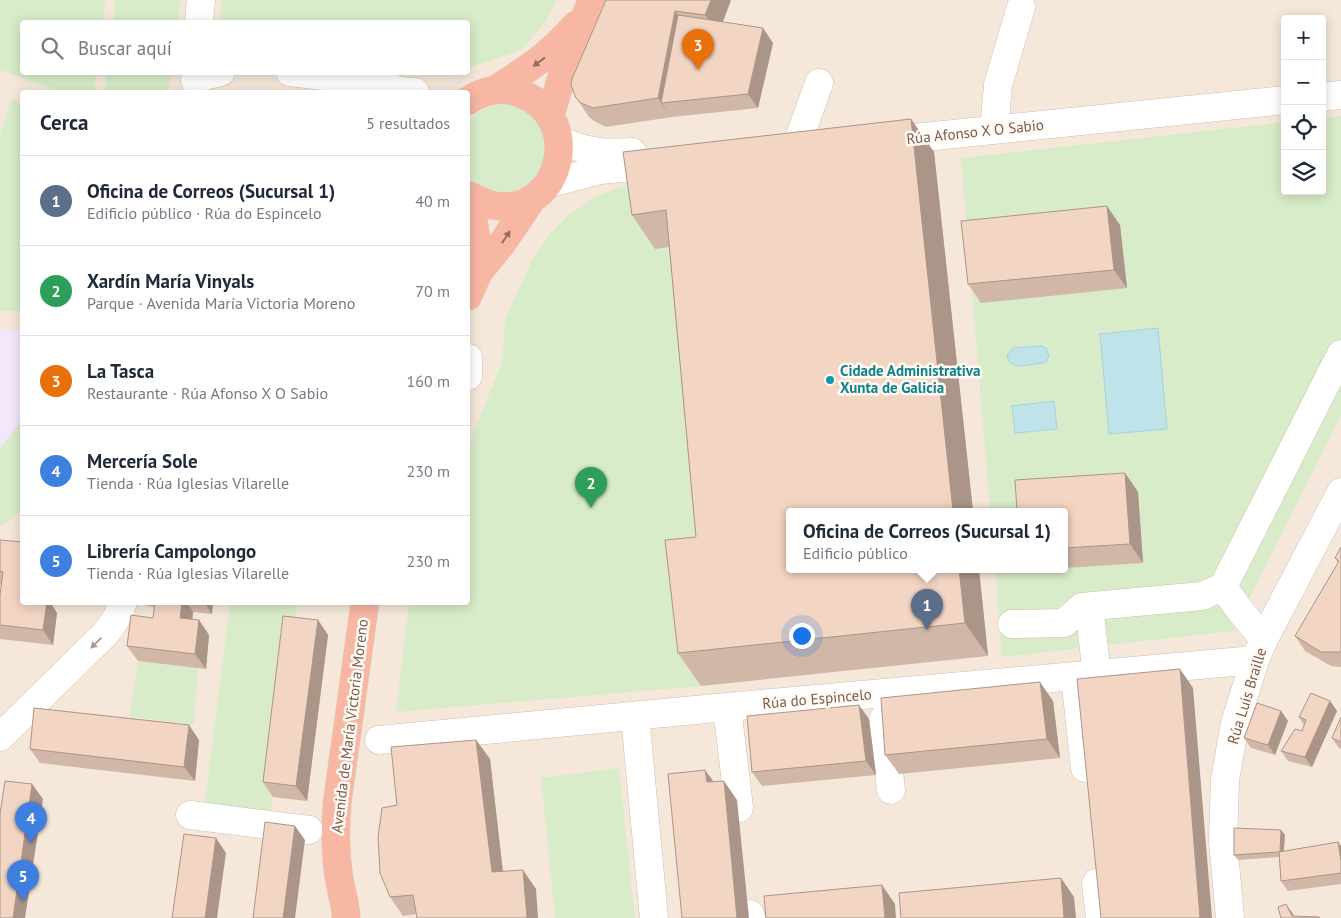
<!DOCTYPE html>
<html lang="es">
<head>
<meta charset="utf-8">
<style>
  body { margin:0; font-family:"PT Sans",sans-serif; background:#f2f2f3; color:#1f2937 }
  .controls { position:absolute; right:15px; top:15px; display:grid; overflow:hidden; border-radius:5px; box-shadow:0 2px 12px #0003 }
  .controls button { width:45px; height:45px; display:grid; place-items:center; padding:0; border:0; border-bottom:1px solid #e0e1e3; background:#fff; color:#1f2937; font:25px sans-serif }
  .you { position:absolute; left:801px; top:635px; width:18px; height:18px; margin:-12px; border:4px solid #fff; border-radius:50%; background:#1a73e8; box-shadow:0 0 0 8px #1a73e833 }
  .badge { display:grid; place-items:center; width:32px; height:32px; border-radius:50%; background:#b45309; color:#fff; font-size:16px; font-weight:700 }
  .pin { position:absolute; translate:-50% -41px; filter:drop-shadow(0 1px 2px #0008) }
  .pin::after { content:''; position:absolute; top:26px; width:18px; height:15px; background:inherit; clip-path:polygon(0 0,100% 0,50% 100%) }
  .popup { position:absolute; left:786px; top:508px; width:282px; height:65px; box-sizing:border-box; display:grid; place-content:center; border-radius:5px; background:#fff; filter:drop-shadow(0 1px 4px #0005); font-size:16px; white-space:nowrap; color:#747a83 }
  .popup b { font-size:19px; color:#1f2937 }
  .popup::after { content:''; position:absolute; left:50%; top:100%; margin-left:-10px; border:10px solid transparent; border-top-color:#fff }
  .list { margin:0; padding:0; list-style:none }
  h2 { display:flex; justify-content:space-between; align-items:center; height:65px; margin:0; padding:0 20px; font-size:21px }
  h2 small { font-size:16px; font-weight:400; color:#747a83 }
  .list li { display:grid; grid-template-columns:32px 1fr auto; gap:15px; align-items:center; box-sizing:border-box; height:90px; padding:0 20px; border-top:1px solid #e0e1e3 }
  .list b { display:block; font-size:19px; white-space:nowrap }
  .list p { margin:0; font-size:16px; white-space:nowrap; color:#747a83 }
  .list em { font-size:16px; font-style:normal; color:#747a83 }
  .icon { flex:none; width:28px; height:28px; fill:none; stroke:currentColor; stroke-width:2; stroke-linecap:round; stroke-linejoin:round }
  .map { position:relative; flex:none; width:1341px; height:918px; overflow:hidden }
  .search { position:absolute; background:#fff; box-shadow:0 2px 12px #0003; left:20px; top:20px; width:450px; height:55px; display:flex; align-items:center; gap:12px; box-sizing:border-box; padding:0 18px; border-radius:5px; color:#747a83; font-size:19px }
  .panel { position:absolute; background:#fff; box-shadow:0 2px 12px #0003; left:20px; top:90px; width:450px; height:515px; border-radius:5px }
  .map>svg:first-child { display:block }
</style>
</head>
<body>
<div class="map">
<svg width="1341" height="918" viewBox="0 0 1341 918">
  <rect width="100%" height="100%" fill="#fdf6ec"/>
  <path fill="#f5e8da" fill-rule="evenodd" d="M0 0H1341V918H0ZM1285 19H1322V191H1285ZM22 22H468V72H22ZM22 92H468V602H22ZM790 511H1064V569H790Z"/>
  <path fill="#f3e8fa" d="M0 329 22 332V414L18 425 0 448Z"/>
  <path fill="#d8ecc9" d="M0 0H106L103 22H22V72L97 73 94 92H62L0 70Z
    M116 0H181L178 22H113Z
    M222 0H557L545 22 521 50 468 68V22H222L220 15Z
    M107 73H171L168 92H105Z
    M12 99 22 103V312L0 310V134Z
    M505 104C509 106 515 106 520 108 567 129 543 203 493 191 483 188 474 183 468 175V122C479 110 489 106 505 104Z
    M1341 116V416L1233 631 1002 657 995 569H1064V511H990L961 158 1285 122V191H1322V118Z
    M632 184 689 244 720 570 688 574 701 686 396 712 409 603 468 602V446L502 362 505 319 534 256 550 234 569 215 595 197 617 188Z
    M22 414V511L0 527V448L18 425Z
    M230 603H297L269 824 203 816Z
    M138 661 198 668 194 725 129 716Z
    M619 768 635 918H555L541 778Z"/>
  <path fill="#bfe3e8" stroke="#a5d3da" d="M1158 328 1167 429 1109 434 1100 334Z
    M1042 346 1046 348 1049 355 1047 361 1043 363C1031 364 1008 372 1007 355L1013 348Z
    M1054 401 1057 429 1015 433 1012 406Z"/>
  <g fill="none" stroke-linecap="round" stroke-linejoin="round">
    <g stroke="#d1beb0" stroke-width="29">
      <path id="minor" d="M199 22 201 0
        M290 72 365 81 389 86 399 91 415 92
        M195 80 207 75 221 72
        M1322 97 1341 95
        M994 130 998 85 1021 7
        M800 136 819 83
        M559 140C587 152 602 154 632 152
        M886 141 1285 100
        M547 184 600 170 661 164
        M468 358V376
        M1223 587 1242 613 1264 639
        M1089 607 1097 674
        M1012 624 1064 623 1082 607 1202 596 1223 587 1341 354
        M1075 676 1085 768
        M727 707 739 808
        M635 716 654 918
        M883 719 891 790
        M0 737 106 633 117 617 123 602
        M379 740 727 707 1255 660
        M190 815 309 830
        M1096 883 1100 918
        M750 914 751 918
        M1230 918 1223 841 1225 780 1235 723 1255 660 1264 639 1341 492"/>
    </g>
    <g stroke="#dad1cd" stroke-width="29">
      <path id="highway" d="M495 90C528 69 550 55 576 25
        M468 101C483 90 503 86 522 94 585 119 561 215 496 206 486 204 477 200 468 195
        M550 116 563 73 592 0
        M468 201C476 225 478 247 478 273
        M468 296 478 273 503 242 532 199
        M346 918C346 906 342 895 340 883 335 857 335 831 337 804L365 602"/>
    </g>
    <use href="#minor" stroke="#fff" stroke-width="28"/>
    <use href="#highway" stroke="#f7b7a3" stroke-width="28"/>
  </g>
  <path fill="#d1b7a8" d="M606 0H731L723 22 773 43 758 108 672 117 606 127 594 121 589 117 576 98Z
    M911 119 934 152 973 511H790L979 569 988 656 701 686 678 653 696 537 669 247 655 249 632 215Z
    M1120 225 1127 288 981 303 968 284Z
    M1125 473 1138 492 1143 563 1064 568V511Z
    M0 540 22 602H50L57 613 53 645 0 639V595L2 585H0Z
    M1341 547V667L1331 666 1305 651 1295 636 1338 563 1335 558Z
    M142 602H213L212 614 193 612 192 620H199L209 635 206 669 138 661 127 646 153 618 154 607 144 605Z
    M318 620 328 635 307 801 273 797 263 782Z
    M1053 701 1060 758 899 774 885 755Z
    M1330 701 1337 711 1312 767 1288 761 1281 751 1302 731 1304 725 1299 717Z
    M1281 711 1288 721 1275 755 1251 748 1244 738Z
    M1341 717V749L1339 748 1332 738Z
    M869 719 876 775 762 786 752 772Z
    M199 740 195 781 40 763 30 749Z
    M476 740 490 759 503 871 536 889 417 914 403 916 390 897 397 805Z
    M1281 830 1285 835 1284 851 1341 846V884L1288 891 1281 881 1279 857 1238 860 1234 855Z"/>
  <path fill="#aa9588" d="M711 0H731L718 34 705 15Z
    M675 11 689 30 661 103 672 117 658 98Z
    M763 28 773 43 758 108 748 94Z
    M911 119 934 152 973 511H953Z
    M1107 206 1120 225 1127 288 1114 270Z
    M1125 473 1138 492 1143 563 1130 544Z
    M959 569H979L988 656 965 623Z
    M47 602H50L57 613 53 645 43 630Z
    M182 602H187L193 612 191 633 180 618Z
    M204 602H213L212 614Z
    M199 620 209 635 206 669 195 654Z
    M318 620 328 635 307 801 296 786Z
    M1180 669 1193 688 1212 918H1200Z
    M1040 682 1053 701 1060 758 1047 739Z
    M1330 701 1337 711 1312 767 1305 757Z
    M859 705 869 719 876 775 866 761Z
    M1281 711 1288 721 1275 755 1268 745Z
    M189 725 199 740 195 781 184 767Z
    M476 740 490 759 505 891 492 872Z
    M705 770 719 789 707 782Z
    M724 781 737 800 749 918H737Z
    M32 784 43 799 25 918H13Z
    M295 826 305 840 295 918H283Z
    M1281 830 1285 835 1283 857 1280 852Z
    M216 838 226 853 217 918H205Z
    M1338 842 1341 846V861Z
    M523 870 536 889 538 918H527Z
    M1061 878 1074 897 1076 918H1064Z
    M882 885 895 904 896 918H885Z
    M1286 904 1293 914 1295 918 1292 916Z"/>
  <path fill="#f3d5c3" stroke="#aa9588" d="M606 0H711L705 15 675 11 658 98 593 108 581 103 576 98 571 85 572 79Z
    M678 15 763 28 748 94 661 103Z
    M911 119 953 511H790V569H959L965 623 678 653 665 540 696 537 666 210 632 215 623 152Z
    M1107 206 1114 270 968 284 961 221Z
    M1125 473 1130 544 1064 548V511H1017L1015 480Z
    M0 540 22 542V602H47L43 630 0 625V595L3 572 0 571Z
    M1341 547V652H1321L1295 636 1339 561 1335 558Z
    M155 602H182L180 618 199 620 195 654 127 646 131 615 153 618Z
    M283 616 318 620 296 786 263 782Z
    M1180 669 1200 918H1101L1077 679Z
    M1040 682 1047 739 885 755 881 698Z
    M1311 693 1330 701 1305 757 1281 751 1295 729 1302 731 1306 720 1299 717Z
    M1257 703 1281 711 1268 745 1244 738Z
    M859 705 866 761 752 772 747 716Z
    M34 708 189 725 184 767 30 749Z
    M1341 717V742L1332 738Z
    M476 740 492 872 523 870 527 918H417L413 895 390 897 380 873 378 837 382 808 397 805 391 747Z
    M705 770 707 782 724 781 737 918H682L668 774Z
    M5 781 32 784 13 918H0V814Z
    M265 822 295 826 283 918H253Z
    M1234 828 1281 830 1280 851 1279 852 1234 855Z
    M184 834 216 838 205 918H172Z
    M1338 842 1341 861V873L1281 881 1279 852Z
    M1061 878 1064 918H901L899 893Z
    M882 885 885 918H766L764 896Z
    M1286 904 1292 916 1319 917 1320 918H1281L1278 907Z"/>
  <defs><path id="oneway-solid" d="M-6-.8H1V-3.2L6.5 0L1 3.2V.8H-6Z" transform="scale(1.25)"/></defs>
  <g fill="#936e5e">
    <use href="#oneway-solid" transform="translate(539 62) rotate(144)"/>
    <use href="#oneway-solid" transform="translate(506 237) rotate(-57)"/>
  </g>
  <use fill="#af9d94" href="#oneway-solid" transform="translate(96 643) rotate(136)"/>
  <circle fill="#0f9aa8" stroke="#fffaf3" stroke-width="2" cx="830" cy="380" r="5"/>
  <g text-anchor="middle" stroke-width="5" stroke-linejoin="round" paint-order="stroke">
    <g font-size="15" fill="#7a5c4d" stroke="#fffaf3">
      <text transform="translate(975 132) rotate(-6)" y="5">Rúa Afonso X O Sabio</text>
      <text transform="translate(1247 696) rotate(-73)" y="5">Rúa Luis Braille</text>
      <text transform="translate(817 699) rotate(-5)" y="5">Rúa do Espincelo</text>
      <text transform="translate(350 726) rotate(-83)" y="5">Avenida de María Victoria Moreno</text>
    </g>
    <g font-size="15" font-weight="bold" fill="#0d838f" stroke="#fffaf3" text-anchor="start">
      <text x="840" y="376">Cidade Administrativa<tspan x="840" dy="17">Xunta de Galicia</tspan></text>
    </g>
  </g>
</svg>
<div class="controls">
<button>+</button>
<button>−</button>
<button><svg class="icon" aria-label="locate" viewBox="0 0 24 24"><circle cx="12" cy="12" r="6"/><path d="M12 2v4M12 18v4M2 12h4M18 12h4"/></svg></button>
<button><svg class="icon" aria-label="layers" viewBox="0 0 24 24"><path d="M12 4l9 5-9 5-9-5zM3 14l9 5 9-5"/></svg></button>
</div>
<div class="you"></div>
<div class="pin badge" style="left:927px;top:630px;background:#5c6f8a">1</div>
<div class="popup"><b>Oficina de Correos (Sucursal 1)</b>Edificio público</div>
<div class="pin badge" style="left:591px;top:508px;background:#2e9e5b">2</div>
<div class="pin badge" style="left:698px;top:70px;background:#e8710a">3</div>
<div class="pin badge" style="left:31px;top:843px;background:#3f7fe0">4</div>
<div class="pin badge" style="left:23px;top:901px;background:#3f7fe0">5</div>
<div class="search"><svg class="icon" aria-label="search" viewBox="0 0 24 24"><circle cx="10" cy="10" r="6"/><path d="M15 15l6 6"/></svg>Buscar aquí</div>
<section class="panel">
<h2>Cerca<small>5 resultados</small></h2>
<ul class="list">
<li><span class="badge" style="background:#5c6f8a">1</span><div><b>Oficina de Correos (Sucursal 1)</b><p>Edificio público · Rúa do Espincelo</p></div><em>40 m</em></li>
<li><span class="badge" style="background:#2e9e5b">2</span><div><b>Xardín María Vinyals</b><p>Parque · Avenida María Victoria Moreno</p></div><em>70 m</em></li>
<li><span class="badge" style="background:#e8710a">3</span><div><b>La Tasca</b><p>Restaurante · Rúa Afonso X O Sabio</p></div><em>160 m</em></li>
<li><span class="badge" style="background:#3f7fe0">4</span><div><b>Mercería Sole</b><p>Tienda · Rúa Iglesias Vilarelle</p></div><em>230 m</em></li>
<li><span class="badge" style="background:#3f7fe0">5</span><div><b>Librería Campolongo</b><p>Tienda · Rúa Iglesias Vilarelle</p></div><em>230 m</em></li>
</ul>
</section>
</div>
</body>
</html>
